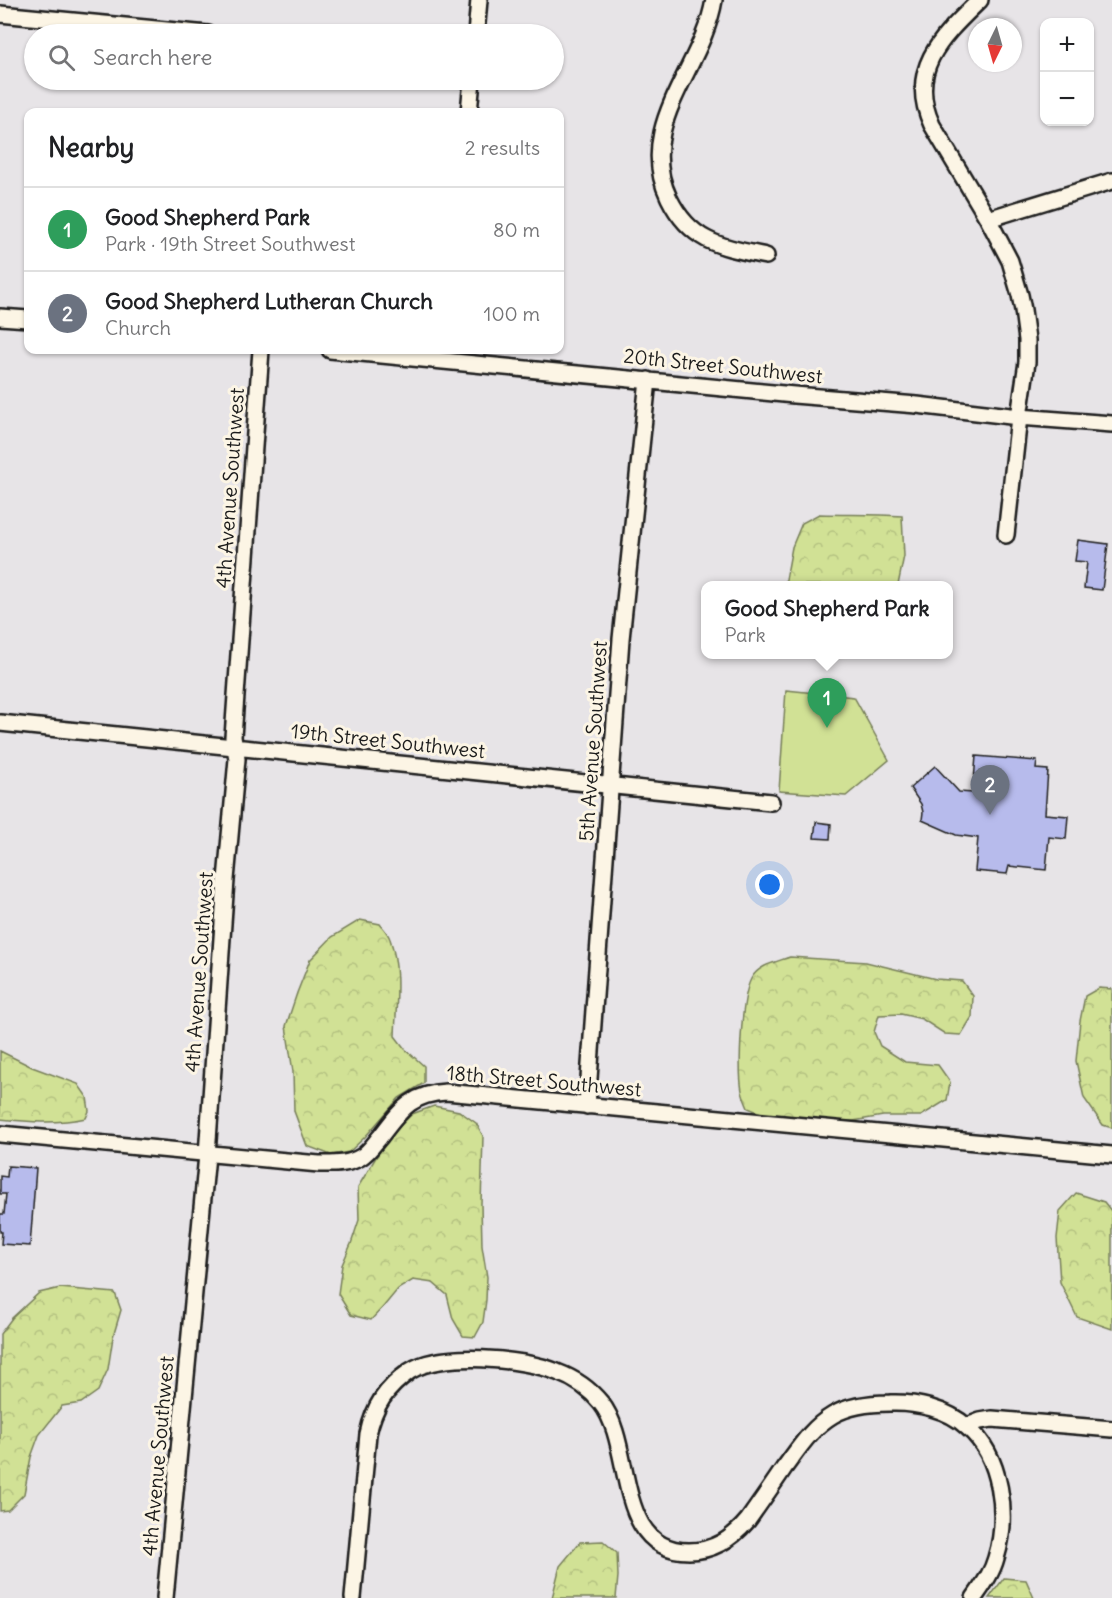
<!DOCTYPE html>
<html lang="en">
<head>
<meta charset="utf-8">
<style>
  body { margin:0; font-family:Delius,sans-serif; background:#f2f2f2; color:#202124 }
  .controls { position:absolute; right:18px; top:18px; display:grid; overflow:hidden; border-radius:12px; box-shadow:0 2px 4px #0004 }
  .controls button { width:54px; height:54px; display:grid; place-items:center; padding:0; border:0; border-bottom:2px solid #e0e0e0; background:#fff; color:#202124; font:30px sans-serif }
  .compass { position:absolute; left:968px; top:18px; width:54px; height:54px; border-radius:50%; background:#fff; box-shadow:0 2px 4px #0004; rotate:185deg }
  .you { position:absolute; left:770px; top:885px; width:21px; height:21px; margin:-15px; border:4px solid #fff; border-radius:50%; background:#1a73e8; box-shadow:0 0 0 9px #1a73e833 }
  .badge { display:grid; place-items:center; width:39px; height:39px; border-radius:50%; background:#d93025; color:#fff; font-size:20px; font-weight:700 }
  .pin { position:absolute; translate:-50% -50px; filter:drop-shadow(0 2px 3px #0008) }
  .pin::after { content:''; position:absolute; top:32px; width:21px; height:18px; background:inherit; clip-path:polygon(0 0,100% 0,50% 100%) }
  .popup { position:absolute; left:701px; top:581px; width:252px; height:78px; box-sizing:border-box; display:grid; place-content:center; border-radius:12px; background:#fff; filter:drop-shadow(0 2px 4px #0005); font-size:20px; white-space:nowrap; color:#757577 }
  .popup b { font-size:22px; color:#202124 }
  .popup::after { content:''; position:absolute; left:50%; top:100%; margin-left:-12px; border:12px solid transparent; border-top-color:#fff }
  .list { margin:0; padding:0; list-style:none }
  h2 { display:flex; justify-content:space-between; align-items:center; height:78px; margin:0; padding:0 24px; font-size:26px }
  h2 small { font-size:20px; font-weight:400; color:#757577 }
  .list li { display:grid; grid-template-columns:39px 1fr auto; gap:18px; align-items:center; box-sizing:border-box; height:84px; padding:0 24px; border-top:2px solid #e0e0e0 }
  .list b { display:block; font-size:22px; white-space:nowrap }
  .list p { margin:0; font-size:20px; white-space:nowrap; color:#757577 }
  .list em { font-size:20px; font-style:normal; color:#757577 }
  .icon { flex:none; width:33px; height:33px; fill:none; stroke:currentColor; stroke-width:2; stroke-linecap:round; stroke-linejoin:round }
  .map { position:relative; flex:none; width:1112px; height:1598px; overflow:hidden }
  .search { position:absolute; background:#fff; box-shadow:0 2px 4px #0004; left:24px; top:24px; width:540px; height:66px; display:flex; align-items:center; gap:15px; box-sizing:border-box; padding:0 21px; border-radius:33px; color:#757577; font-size:22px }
  .panel { position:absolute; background:#fff; box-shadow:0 2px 4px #0004; left:24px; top:108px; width:540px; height:246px; border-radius:12px }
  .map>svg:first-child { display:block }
</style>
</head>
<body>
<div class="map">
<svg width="1112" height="1598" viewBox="0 0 1112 1598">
  <defs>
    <pattern id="forest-crowns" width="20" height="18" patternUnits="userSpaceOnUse" patternTransform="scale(1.5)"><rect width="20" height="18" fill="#d1e195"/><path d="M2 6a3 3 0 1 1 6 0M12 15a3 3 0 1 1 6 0" fill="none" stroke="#b3c080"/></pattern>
  </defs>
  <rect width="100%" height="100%" fill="#e7e4e7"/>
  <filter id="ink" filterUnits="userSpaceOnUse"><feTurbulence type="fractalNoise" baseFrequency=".0167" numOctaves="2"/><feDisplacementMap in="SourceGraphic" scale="12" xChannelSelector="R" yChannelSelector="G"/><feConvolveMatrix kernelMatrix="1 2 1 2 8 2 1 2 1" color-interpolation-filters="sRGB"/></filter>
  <g filter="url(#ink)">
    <path fill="#d1e195" stroke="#767e58" stroke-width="1.5" d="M786 690 854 697 889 760 846 796 779 791Z"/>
    <path fill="url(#forest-crowns)" stroke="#767e58" stroke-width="1.5" d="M819 514C847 515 874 514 902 516L904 556 898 585H785L792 547 802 523Z
      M360 920 380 924C383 928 388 933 390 939 401 969 396 1005 395 1036L405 1049 424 1066V1083L399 1098 365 1137 349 1152 331 1155 307 1146 294 1111 293 1072 286 1026 297 993 310 960 332 937Z
      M790 957 866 962 936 979 962 981 973 996 972 1017 961 1035 945 1034 922 1019 901 1014 879 1015 874 1032 880 1046 905 1062 938 1065 950 1082 947 1100 921 1116H883L853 1121H819L768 1116 748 1108C746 1103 743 1097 742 1091 738 1069 741 998 751 979 758 965 776 962 790 957Z
      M1099 988 1112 989V1128L1103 1125 1084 1098 1076 1061 1080 1021 1085 996Z
      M0 1051 32 1067 78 1084 87 1097 89 1111 86 1118C57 1124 29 1122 0 1119Z
      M434 1106 459 1111 476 1123 483 1136 481 1204 482 1246 487 1277 486 1300 483 1322 475 1337 463 1336 453 1319 447 1295 433 1283 413 1280 398 1289 384 1306 371 1320 351 1315 338 1294 342 1265 351 1244 359 1220 358 1187 387 1139 412 1114Z
      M1076 1193 1104 1202 1112 1212V1329L1077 1317 1060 1282 1057 1238 1060 1211Z
      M60 1288 115 1293 121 1310 113 1337 108 1369 98 1391 81 1403 62 1406 39 1435 31 1457 24 1494 8 1510 0 1511V1334L12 1318 39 1293Z
      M603 1541 617 1553 618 1576 616 1598H552L560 1566 580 1542Z
      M1004 1578 1026 1580 1034 1598H989Z"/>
    <path fill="#b7bbec" stroke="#1c1c1c" stroke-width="1.5" d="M1078 540 1108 544 1102 590 1084 588 1087 562 1075 561Z
      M976 756 1037 761 1036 769 1048 770 1045 814 1068 816 1066 839 1049 837 1046 870 1009 866 1007 874 975 871 978 838 956 835 922 820 923 812 921 804 910 788 935 766 959 792 973 793Z
      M816 822 831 824 830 839 814 838Z
      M8 1166 36 1168 30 1246 1 1244 2 1232H0V1214H4L6 1194H0V1176L7 1177Z"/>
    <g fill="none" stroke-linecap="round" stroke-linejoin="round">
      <g stroke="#1c1c1c" stroke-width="20">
        <path id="minor" d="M714 0C703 68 634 126 669 198 691 243 722 247 766 256
          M980 0C943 36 906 69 932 125L988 219 1010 261 1020 295 1023 310 1027 340V362L1019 417 1006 535
          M0 14 208 34
          M476 34 479 0
          M469 112 472 80
          M988 219 1112 181
          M0 317 28 319
          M330 350 794 395 917 405 1019 417 1112 424
          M0 723 771 802
          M587 1106 621 639 648 380
          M0 1134 319 1164C333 1164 348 1165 361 1157 369 1152 374 1144 380 1137 401 1110 410 1094 446 1092L1112 1155
          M967 1426 980 1421 992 1419 1112 1429
          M165 1598 207 1155 226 880 237 759 233 737 261 350
          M353 1598 368 1434C374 1406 386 1388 410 1371 440 1351 524 1358 557 1372 573 1378 590 1389 601 1403 635 1445 613 1551 689 1551 714 1551 732 1539 748 1520 760 1503 772 1486 784 1468 799 1448 811 1428 833 1415 850 1405 871 1403 890 1403 916 1402 948 1409 967 1427 1002 1456 1009 1517 996 1558 992 1573 983 1585 974 1598"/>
      </g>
      <use href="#minor" stroke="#fcf5e5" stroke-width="15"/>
    </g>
  </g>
  <g text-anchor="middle" stroke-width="6" stroke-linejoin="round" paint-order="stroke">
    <g font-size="20" fill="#1c1c1c" stroke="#fcf5e5">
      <text transform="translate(723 366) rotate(6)" y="7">20th Street Southwest</text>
      <text transform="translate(230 488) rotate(-86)" y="7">4th Avenue Southwest</text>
      <text transform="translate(388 741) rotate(6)" y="7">19th Street Southwest</text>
      <text transform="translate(593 741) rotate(-86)" y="7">5th Avenue Southwest</text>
      <text transform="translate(199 972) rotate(-86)" y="7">4th Avenue Southwest</text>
      <text transform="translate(544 1081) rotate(5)" y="7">18th Street Southwest</text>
      <text transform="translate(158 1456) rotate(-85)" y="7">4th Avenue Southwest</text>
    </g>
  </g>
</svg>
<div class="controls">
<button>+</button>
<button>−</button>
</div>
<svg class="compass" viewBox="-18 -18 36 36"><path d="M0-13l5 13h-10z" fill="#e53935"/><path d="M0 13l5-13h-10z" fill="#757577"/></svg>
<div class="you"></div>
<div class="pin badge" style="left:827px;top:728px;background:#2e9e5b">1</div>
<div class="popup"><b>Good Shepherd Park</b>Park</div>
<div class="pin badge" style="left:990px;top:815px;background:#6b7280">2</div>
<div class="search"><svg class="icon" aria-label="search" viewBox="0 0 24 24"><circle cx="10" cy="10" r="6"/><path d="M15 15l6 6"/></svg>Search here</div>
<section class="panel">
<h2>Nearby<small>2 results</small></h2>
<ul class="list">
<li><span class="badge" style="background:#2e9e5b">1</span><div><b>Good Shepherd Park</b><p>Park · 19th Street Southwest</p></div><em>80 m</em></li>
<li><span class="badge" style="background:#6b7280">2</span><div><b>Good Shepherd Lutheran Church</b><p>Church</p></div><em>100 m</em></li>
</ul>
</section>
</div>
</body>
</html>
